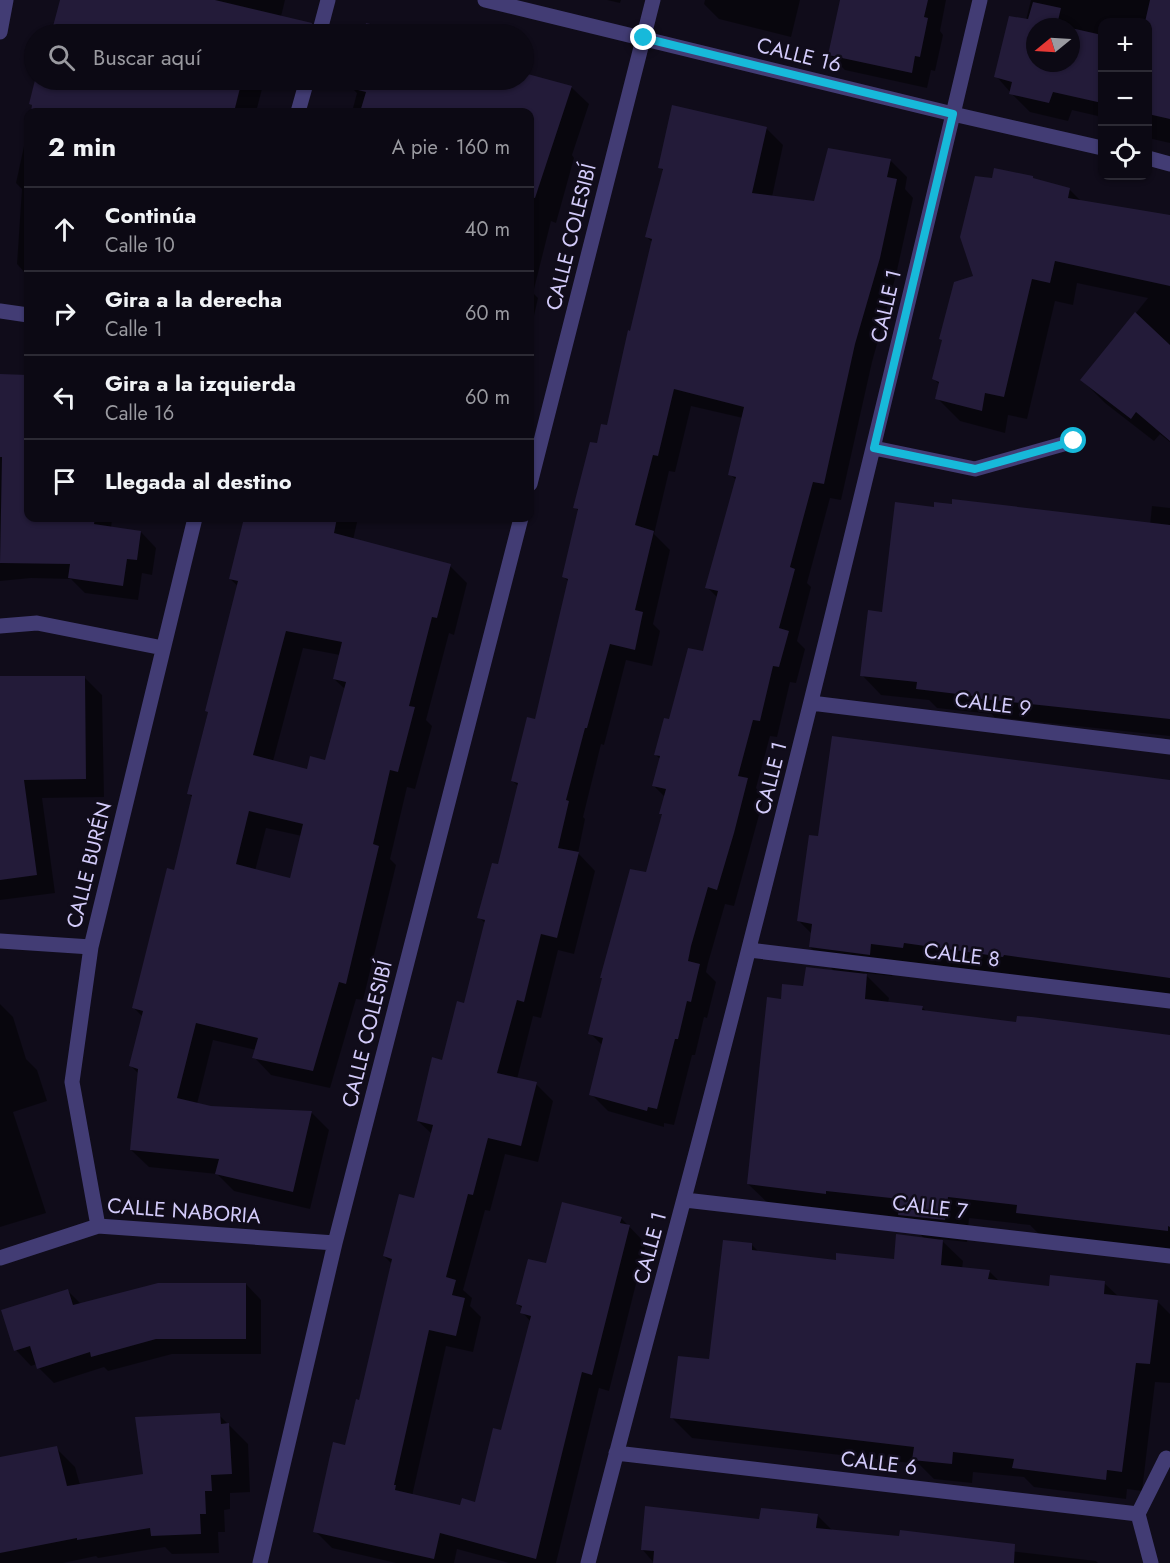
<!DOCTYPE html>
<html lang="es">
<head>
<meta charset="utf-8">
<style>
  body { margin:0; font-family:Jost,sans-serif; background:#1a1722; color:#f1f3f6 }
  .controls { position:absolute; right:18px; top:18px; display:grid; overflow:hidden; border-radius:12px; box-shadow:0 2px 4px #0004 }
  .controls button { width:54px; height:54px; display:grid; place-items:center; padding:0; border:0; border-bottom:2px solid #2c2a34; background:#0c0914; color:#f1f3f6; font:30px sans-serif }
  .compass { position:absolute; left:1026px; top:18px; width:54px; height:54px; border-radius:50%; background:#0c0914; box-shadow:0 2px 4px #0004; rotate:252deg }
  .stop { position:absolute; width:18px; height:18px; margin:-14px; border:4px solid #17b9da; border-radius:50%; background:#fff }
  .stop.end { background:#17b9da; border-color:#fff; box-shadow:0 2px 6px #0008 }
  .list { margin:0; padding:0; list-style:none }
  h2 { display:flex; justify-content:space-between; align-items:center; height:78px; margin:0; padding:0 24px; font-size:26px }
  h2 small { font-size:20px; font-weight:400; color:#9a9aa0 }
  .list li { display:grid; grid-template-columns:39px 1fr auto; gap:18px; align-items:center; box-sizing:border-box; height:84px; padding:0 24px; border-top:2px solid #2c2a34 }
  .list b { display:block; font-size:22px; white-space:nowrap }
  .list p { margin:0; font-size:20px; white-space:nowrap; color:#9a9aa0 }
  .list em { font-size:20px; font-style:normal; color:#9a9aa0 }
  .icon { flex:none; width:33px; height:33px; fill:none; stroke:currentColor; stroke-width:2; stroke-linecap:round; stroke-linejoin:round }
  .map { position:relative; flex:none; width:1170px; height:1563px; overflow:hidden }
  .search { position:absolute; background:#0c0914; box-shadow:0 2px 4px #0004; left:24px; top:24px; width:510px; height:66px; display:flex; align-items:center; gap:15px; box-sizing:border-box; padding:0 21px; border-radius:33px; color:#9a9aa0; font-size:22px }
  .panel { position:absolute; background:#0c0914; box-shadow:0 2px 4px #0004; left:24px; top:108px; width:510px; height:414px; border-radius:12px }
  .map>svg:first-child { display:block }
</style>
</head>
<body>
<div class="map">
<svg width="1170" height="1563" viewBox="0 0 1170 1563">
  <rect width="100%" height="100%" fill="#100c1a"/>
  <path fill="#0007" fill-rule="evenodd" d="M61 0H285L278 29 281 31 280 34H52Z
    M607 0H621L620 3Z
    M705 0H800L791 37 719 19 704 4Z
    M860 0H946L940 31 943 35 935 71 931 70 927 88 845 70 830 55Z
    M1031 0H1170V143L1148 138V22H1102V117L1072 110 1068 121 1030 112 1011 93 996 76 1026 20ZM1035 27H1071V63H1035Z
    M367 25 407 34H364Z
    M524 75 571 87 589 104 572 155 574 158 556 223 551 221 533 293 538 298 530 333V112H352L357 93 352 88 354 80H524Z
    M36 80H269L267 86 263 85 256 112H32L34 106 31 104Z
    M28 128V276L17 264 22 189 16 183Z
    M766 128 783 145 772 197 815 202 890 160 907 177 905 189 913 198 896 275 872 362 841 500 830 498 807 583 811 587 797 641 805 649 796 683 790 682 777 737 770 736 756 788 764 797 734 906 725 904 708 963 706 972 716 982 707 1018 704 1017 695 1055H692L674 1125 664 1123V1127L608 1111 591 1094 603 1046 590 1033 647 874 663 816 661 813 665 797 654 786 661 760 655 754 670 721 704 653 718 598 707 587 737 481 730 474 743 418 691 406 675 472 669 471 654 534 670 550 653 624 660 631 652 666 626 660 604 745 601 744 583 817 585 819 578 853 595 871 574 954 558 950 541 1018 533 1016 517 1079 536 1084 553 1101 538 1162 505 1154 490 1211 485 1210 463 1290 472 1298 470 1306 481 1317 473 1352 446 1346 412 1496 461 1506 476 1504 502 1432 531 1322 522 1312 523 1309 517 1304 547 1265 621 1218 646 1244 609 1391 599 1388 556 1563H509L457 1549 454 1563H396L332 1548 315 1531 346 1446 360 1401 392 1264 384 1256 415 1200 432 1134 418 1121 465 1005 485 923 479 917 500 866 519 787 513 781 536 720 569 582 564 577 579 512 575 507 598 445 608 427 653 243 647 237 664 171 659 167Z
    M1036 181 1070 190 1082 202 1170 217V442L1160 434 1154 441 1105 403 1082 380 1148 298 1077 283 1073 305 1055 301 1027 419 1008 415 1005 433 960 421 937 398 940 385 934 379 974 277Z
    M0 375 28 377V518H110L112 520 111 528 141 532 156 548 152 575 142 573 138 600 85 593 71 579 31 578 0 581Z
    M1152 506 1170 508V736L994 717 992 714 937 708 929 700 881 695 862 675 883 614 935 508 1150 525Z
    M246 518H358L353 540 450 566 467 583 454 635 449 633 426 720 432 726 415 789 407 787 390 859 396 865 363 1000 356 999 330 1088 271 1075 254 1057 256 1050 213 1040 197 1104 211 1107 312 1113 329 1130 310 1209 234 1191 217 1174 149 1167 131 1150 139 1074 130 1065 143 1017 134 1008 175 872 193 798 188 793 239 587 230 579ZM303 648 340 655 334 679 345 689 326 761 308 770 273 761ZM266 828 302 836 291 880 255 871Z
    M84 677 102 695 104 797 42 798 55 893 0 900V678Z
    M1170 781V998L893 965 892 976 864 973 889 998 888 1003 922 1007 927 1012 1017 1023 1170 1036V1250L1040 1235 1030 1225 969 1218 967 1242 940 1239 963 1261 962 1269 989 1271 1000 1282 1050 1288 1104 1283 1119 1297 1157 1301 1170 1314V1383L1155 1382 1142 1491 1127 1489 1126 1499 1034 1487 1024 1477 973 1472 972 1483 934 1479 919 1464 692 1438 672 1418 710 1361 752 1245 759 1252 837 1261H895L925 1239 904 1219 771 1206 748 1184 782 1000 835 972 810 947 812 934 799 921 820 838Z
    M0 1004 13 1017 26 1059 37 1070 47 1101 13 1112 46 1213 0 1227Z
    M246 1284 261 1300V1354H172L108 1371 104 1367 54 1383 39 1368 37 1364 31 1366 16 1350 67 1290 81 1304Z
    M219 1415 248 1444 250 1492 230 1493V1509L224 1510 225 1532H218L219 1553 172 1554 165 1547 98 1558 96 1556 63 1563H0V1459L56 1448 75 1467 80 1485 145 1475Z
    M817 1515 833 1531 1096 1561 1098 1563H654L642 1549 761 1521Z"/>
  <path fill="#231b39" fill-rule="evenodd" d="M60 0H215L312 23 310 34H51Z
    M840 0H928L924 17 928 18 920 57 915 56 912 73 828 55Z
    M1150 0H1170V119L1148 114V22H1145Z
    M1033 2 1061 8 1057 25 1067 27H1035V63H1071V28L1102 35V103L1053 92 1049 103 1009 94 1012 82 994 77 1009 16 1028 19Z
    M366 23 414 34H363Z
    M524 73 572 86 535 198 530 197V112H360L366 92 350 88 352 80H524Z
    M35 80H242L234 112H31L32 105 29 104Z
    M672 105 767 127 752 193 814 201 828 148 891 159 887 177 897 179 880 258 855 344 824 484 813 482 790 567 795 569 779 628 789 631 779 667 773 666 760 721 753 720 738 776 748 778 734 833 717 890 708 887 691 946 688 961 700 964 691 1002 687 1001 678 1039H675L657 1109 648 1107 647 1111 589 1095 603 1038 588 1034 602 978H600L630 869 646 872 662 814H659L666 789 652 786 660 756 654 755 664 718 669 719 688 648 703 651 718 591 705 588 736 477 728 475 744 407 674 389 658 456 653 455 635 525 654 531 635 610 643 612 635 650 610 644 587 728H585L566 800 569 801 558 848 579 852 557 938 541 934 524 1002 517 1000 497 1073 537 1082 521 1146 488 1138 473 1195 468 1194 446 1277 456 1280 452 1295 465 1298 456 1336 429 1330 394 1485H396L395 1490 460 1505 462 1498 475 1502 493 1428 501 1430 531 1316 520 1313 522 1306 516 1304 528 1259 546 1263 562 1202 622 1217 620 1223 630 1225 592 1375 582 1372 536 1559 440 1533 434 1559 313 1532 333 1442 345 1445 356 1399 359 1400 392 1259 383 1256 399 1194 414 1198 433 1125 417 1121 432 1057 442 1060 457 1001 464 1003 485 920 477 918 492 863 498 864 518 783 511 781 527 717 535 719 568 579 562 577 578 509 573 508 590 442 597 443 601 424 607 425 628 330 630 331 652 239 645 237 663 169 658 168Z
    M994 168 1033 176V178L1070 188 1068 198 1170 215V286L1055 261 1050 283 1032 279 1004 397 985 393 982 411 935 399 939 382 932 379 942 340 939 339 954 282 973 276 960 237 975 176 992 178Z
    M1135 312 1170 345V441L1136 412 1131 419 1080 380Z
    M0 374 28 375V518H95L94 524 141 531 137 560 127 559 123 586 68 578 70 564 0 563 2 457H0Z
    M952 499 1170 525V719L973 698 974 696 916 689 917 682 860 676 868 610 882 612 895 502 934 507V502L952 504Z
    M244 518H337L334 533 451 564 437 618 432 617 409 706 415 707 398 772 390 770 373 844 379 846 346 984 339 982 313 1071 252 1058 258 1038 196 1023 177 1098 211 1106 312 1111 293 1192 215 1174 219 1159 130 1150 138 1069 129 1066 143 1011 132 1008 167 868 174 870 192 795 187 794 208 712 205 711 238 581 229 579ZM286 631 342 642 333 679 346 682 325 760 310 756 307 769 253 755ZM249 811 303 824 290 878 236 864Z
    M0 676H85L86 779 24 780 37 875 0 880Z
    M832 736 1170 780V978L1004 955 1003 957 904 943 903 948 871 944 870 955 809 947 812 924 797 921 809 835 818 836Z
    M806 967 867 974 865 999 923 1006 922 1010 1016 1022 1017 1016 1032 1017 1170 1035V1227L1168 1226V1231L1016 1213 1017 1205 948 1197 945 1220 898 1215 900 1199 826 1191V1194L747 1184 767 997 781 999 782 984 803 986Z
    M896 1234 943 1240 941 1265 990 1270 988 1279 1049 1286 1050 1275 1105 1281 1104 1294 1158 1300 1150 1364 1136 1363 1122 1472 1107 1470 1106 1480 1012 1468 1014 1459 953 1452 952 1464 912 1460 914 1447 670 1418 678 1356 709 1359 723 1240 752 1243V1250L836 1260V1253L894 1259Z
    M158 1283H246V1339H156L91 1357 90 1352 37 1369 30 1346 14 1351 1 1310 68 1289 73 1305Z
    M220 1413 221 1424 229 1423 232 1474 211 1475 212 1491H205L206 1514H200L201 1534 151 1536 150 1528 77 1540V1538L0 1553V1457L57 1446 67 1486 143 1474 135 1417Z
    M645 1506 759 1519 761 1508 818 1514 816 1528 899 1536 900 1530 1015 1544 1014 1563H653L654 1551 641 1550Z"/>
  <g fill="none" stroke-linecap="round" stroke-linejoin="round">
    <path stroke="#423c74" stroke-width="15" d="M485 0 953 114 1102 148
      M0 32 6 0
      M319 34 328 0
      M298 112 307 80
      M1148 158 1170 164
      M0 311 28 315
      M874 448 975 469 1074 441
      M530 484 653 0
      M0 626 37 623 163 648
      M811 703 1170 747
      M0 941 91 947
      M749 950 1170 1001
      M685 1200 1170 1256
      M98 1226 72 1082 91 947 195 518
      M0 1258 98 1226 335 1243
      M616 1453 1138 1514
      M260 1563 335 1243 521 518
      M588 1563C640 1359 697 1156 748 952 829 635 905 318 980 0
      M1151 1563 1138 1514 1166 1458"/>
  </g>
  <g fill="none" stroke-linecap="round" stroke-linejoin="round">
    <path stroke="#17b9da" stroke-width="8" d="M644 38 953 114 874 448 975 469 1074 441"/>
  </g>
  <g text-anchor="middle" stroke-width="5" stroke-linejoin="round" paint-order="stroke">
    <g font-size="21" fill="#d3cbfa" stroke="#100c1a">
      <text transform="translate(799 55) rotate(14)" y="7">CALLE 16</text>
      <text transform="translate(571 237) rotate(-76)" y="7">CALLE COLESIBÍ</text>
      <text transform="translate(886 306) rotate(-77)" y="7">CALLE 1</text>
      <text transform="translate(993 704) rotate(7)" y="7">CALLE 9</text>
      <text transform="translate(771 778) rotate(-76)" y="7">CALLE 1</text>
      <text transform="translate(89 865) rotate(-76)" y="7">CALLE BURÉN</text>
      <text transform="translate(962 955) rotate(7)" y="7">CALLE 8</text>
      <text transform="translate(367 1034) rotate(-76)" y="7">CALLE COLESIBÍ</text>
      <text transform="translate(930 1207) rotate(7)" y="7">CALLE 7</text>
      <text transform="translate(184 1211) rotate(4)" y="7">CALLE NABORIA</text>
      <text transform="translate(650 1248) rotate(-75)" y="7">CALLE 1</text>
      <text transform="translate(879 1463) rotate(7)" y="7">CALLE 6</text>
    </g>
  </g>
</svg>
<div class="controls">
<button>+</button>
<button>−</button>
<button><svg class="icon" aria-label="locate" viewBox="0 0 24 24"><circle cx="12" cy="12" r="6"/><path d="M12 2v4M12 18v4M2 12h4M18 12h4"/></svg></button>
</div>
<svg class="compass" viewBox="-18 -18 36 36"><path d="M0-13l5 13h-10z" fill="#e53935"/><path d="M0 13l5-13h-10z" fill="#9a9aa0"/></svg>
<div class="stop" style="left:1074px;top:441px"></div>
<div class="stop end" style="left:644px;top:38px"></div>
<div class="search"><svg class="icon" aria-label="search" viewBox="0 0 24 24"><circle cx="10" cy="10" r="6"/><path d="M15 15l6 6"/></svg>Buscar aquí</div>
<section class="panel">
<h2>2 min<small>A pie · 160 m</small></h2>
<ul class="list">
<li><svg class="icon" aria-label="ahead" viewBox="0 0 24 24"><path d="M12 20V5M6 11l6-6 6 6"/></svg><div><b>Continúa</b><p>Calle 10</p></div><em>40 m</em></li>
<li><svg class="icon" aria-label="right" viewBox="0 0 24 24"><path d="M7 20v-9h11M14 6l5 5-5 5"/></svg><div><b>Gira a la derecha</b><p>Calle 1</p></div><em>60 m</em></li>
<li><svg class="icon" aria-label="left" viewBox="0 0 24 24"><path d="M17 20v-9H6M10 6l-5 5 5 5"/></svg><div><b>Gira a la izquierda</b><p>Calle 16</p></div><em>60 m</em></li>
<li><svg class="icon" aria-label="arrive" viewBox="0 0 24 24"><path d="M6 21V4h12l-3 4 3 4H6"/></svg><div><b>Llegada al destino</b></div></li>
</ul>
</section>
</div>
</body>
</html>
